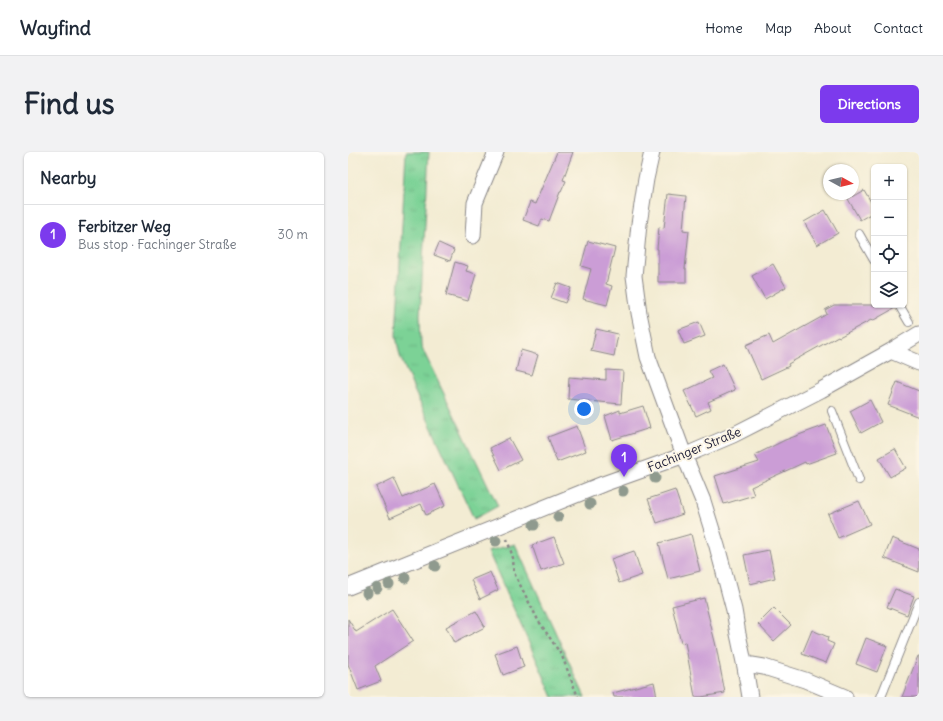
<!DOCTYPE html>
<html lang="en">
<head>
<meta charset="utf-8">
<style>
  body { margin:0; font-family:Delius,sans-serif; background:#f2f2f3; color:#1f2937 }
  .controls { position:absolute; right:12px; top:12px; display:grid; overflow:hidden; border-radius:6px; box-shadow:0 1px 3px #0004 }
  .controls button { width:36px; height:36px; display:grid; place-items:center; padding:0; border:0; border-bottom:1px solid #e0e1e3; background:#fff; color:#1f2937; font:20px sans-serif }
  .compass { position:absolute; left:475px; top:12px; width:36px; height:36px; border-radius:50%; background:#fff; box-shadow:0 1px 3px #0004; rotate:98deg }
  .you { position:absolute; left:236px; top:257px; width:14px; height:14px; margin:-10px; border:3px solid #fff; border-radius:50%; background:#1a73e8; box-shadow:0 0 0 6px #1a73e833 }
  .badge { display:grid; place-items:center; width:26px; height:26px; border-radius:50%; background:#7c3aed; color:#fff; font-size:13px; font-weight:700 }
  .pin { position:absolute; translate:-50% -33px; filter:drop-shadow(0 1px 2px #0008) }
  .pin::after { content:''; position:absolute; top:21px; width:14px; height:12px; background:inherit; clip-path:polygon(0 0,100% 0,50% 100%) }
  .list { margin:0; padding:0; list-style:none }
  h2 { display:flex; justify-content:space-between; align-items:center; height:52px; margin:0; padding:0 16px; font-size:17px }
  h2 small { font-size:13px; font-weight:400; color:#747a83 }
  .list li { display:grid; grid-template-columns:26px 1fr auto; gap:12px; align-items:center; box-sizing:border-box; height:60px; padding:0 16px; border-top:1px solid #e0e1e3 }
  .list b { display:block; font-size:15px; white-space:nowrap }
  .list p { margin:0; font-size:13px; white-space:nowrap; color:#747a83 }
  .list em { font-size:13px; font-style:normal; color:#747a83 }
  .icon { flex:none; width:22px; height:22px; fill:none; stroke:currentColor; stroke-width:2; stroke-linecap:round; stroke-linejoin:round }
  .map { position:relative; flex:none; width:571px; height:545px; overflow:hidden; border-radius:6px }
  header { display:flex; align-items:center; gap:24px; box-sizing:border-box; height:56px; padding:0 20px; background:#fff; border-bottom:1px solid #e0e1e3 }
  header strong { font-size:19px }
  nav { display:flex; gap:22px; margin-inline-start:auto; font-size:14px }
  .intro { display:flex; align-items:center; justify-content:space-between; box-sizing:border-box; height:96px; padding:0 24px }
  h1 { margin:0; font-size:28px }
  .button { padding:10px 18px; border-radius:6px; background:#7c3aed; color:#fff; font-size:14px; font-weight:700 }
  main { display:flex; gap:24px; padding:0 24px }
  aside { flex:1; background:#fff; border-radius:6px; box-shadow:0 1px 3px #0004 }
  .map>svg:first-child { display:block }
</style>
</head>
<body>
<header>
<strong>Wayfind</strong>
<nav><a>Home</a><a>Map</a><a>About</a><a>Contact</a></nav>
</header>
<div class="intro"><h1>Find us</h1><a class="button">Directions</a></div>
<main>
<aside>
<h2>Nearby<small></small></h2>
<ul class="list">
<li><span class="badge">1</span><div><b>Ferbitzer Weg</b><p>Bus stop · Fachinger Straße</p></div><em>30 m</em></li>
</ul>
</aside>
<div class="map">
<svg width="571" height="545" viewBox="0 0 571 545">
  <defs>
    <pattern id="grass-tufts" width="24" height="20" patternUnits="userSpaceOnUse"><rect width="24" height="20" fill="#7cd296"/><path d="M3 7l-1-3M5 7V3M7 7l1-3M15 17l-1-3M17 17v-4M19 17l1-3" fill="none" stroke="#6bb482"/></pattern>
  </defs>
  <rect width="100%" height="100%" fill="#fcf5e5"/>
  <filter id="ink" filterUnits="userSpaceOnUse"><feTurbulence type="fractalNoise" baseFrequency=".025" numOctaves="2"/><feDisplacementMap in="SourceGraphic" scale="8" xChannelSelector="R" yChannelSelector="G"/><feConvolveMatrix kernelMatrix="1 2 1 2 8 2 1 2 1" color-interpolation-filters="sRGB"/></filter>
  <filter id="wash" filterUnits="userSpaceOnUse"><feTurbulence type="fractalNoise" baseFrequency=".012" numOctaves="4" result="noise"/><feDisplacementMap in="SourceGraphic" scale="16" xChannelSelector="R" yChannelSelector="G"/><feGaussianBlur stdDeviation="0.9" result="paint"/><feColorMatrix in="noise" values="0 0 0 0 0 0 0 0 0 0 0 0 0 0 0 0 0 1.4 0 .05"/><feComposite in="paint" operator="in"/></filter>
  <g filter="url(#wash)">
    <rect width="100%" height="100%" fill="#f3ecd3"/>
    <path fill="url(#grass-tufts)" stroke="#4f7a68" d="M58 0H81L72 163 73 194 150 354 126 367 67 240 52 204 48 184Z
      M167 392 237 545H205L140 399Z"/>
    <g id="blocks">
      <path fill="#cb9dd6" d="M209 0H225L215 28 218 29 213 40H212L201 69 194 67 191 74 175 68 182 50 187 52Z
        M516 38 526 55V60L512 68 500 47Z
        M320 42 338 44 335 78 341 79 337 117H338V130H310V97H309L311 75 316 76Z
        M477 58 490 81 469 93 456 70Z
        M240 89 267 96 258 132 264 134 259 153 235 147 243 117 233 114Z
        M91 91 106 98 102 109 86 103Z
        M107 110 120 114 118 119 128 122 120 149 98 143Z
        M425 112 438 135 417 147 404 124Z
        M209 131 223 136 217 151 203 146Z
        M486 153H546L547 156 524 169 523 168 491 185 490 184 440 212 441 214 413 227 398 193 421 183 425 192 479 162 477 158Z
        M351 170 357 184 336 192 330 178Z
        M248 177 270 182 266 204 243 199Z
        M173 198 190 203 184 223 168 219Z
        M375 212 387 238 360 250 363 257 348 264 336 239 364 226 360 219Z
        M258 218 275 219 273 252 220 247 221 225 258 228Z
        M549 230 571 239V265L540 253Z
        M522 248 533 270 513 281 502 259Z
        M295 254 302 276 264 288 257 264 272 258V261Z
        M478 273 489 301 458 312 457 310 403 335 406 343 376 352 367 324 411 310 407 303 437 288Z
        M229 274 238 299 209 310 200 285Z
        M161 286 173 308 153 318 142 296Z
        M547 297 558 316 542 325 531 306Z
        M46 326 55 346 87 332 97 354 78 363 73 352 42 366 28 335Z
        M327 338 335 362 309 371 300 347Z
        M511 349 522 372 490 386 480 362Z
        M343 382 352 419 320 427 311 391Z
        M206 385 216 411 193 419 184 393Z
        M544 386 571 397V420L536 406Z
        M421 398 427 426 402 432 396 403Z
        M286 399 294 423 271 431 263 407Z
        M142 420 150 438 132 447 123 428Z
        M547 437 566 444 559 463 539 455Z
        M356 446 368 494 377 541 353 545H347L337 490 333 491 324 454Z
        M426 456 443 473 426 489 410 472Z
        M44 457 65 489 27 514 33 529 10 538 0 512V467L8 480Z
        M128 459 137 475 106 491 98 475Z
        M464 478 480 485 479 489 486 492 478 511 454 502Z
        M518 486 539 494 529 520 508 512Z
        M169 494 176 515 155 523 147 502Z
        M570 504H571V545H554Z
        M306 530 309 545H266L265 541Z"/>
    </g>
  </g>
  <g filter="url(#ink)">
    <use href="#blocks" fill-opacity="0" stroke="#8a8787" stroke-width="1"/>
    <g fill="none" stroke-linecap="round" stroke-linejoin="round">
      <g stroke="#8a8787" stroke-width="10">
        <path id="service" d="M511 82 526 108
          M551 153 561 170
          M484 259 511 328
          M533 545 571 450"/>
      </g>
      <g stroke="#8a8787" stroke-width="17">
        <path id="minor" d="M304 0 298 27 291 72 286 124 291 161 300 205 336 303 355 349 369 394 386 458 390 482 397 515 402 545
          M125 84 127 51 148 0
          M543 199 571 211
          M0 435 255 332 345 300 385 283 473 238 543 199 571 182
          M397 515 404 513 416 515 457 528 497 545"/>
      </g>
      <path stroke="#8a8787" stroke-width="2.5" stroke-dasharray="3 3" stroke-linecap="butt" d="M159 387 165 406 166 421 190 468 214 504 230 545"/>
      <use href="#service" stroke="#fff" stroke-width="8"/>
      <use href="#minor" stroke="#fff" stroke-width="15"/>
    </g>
    <g fill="#8f9a8e">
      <circle cx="307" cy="326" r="5.5"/>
      <circle cx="275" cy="339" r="5.5"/>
      <circle cx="242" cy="352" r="5.5"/>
      <circle cx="210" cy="365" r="5.5"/>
      <circle cx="186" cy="373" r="5.5"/>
      <circle cx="148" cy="389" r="5.5"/>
      <circle cx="87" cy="414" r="5.5"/>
      <circle cx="57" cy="426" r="5.5"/>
      <circle cx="41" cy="432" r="5.5"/>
      <circle cx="29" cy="436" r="5.5"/>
      <circle cx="19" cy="441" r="5.5"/>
    </g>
  </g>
  <g text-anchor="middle" stroke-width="4" stroke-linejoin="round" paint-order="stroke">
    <g font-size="13" fill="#22223b" stroke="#fcf5e5">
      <text transform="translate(346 297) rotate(-22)" y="5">Fachinger Straße</text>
    </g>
  </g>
</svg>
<div class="controls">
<button>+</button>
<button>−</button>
<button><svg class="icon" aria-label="locate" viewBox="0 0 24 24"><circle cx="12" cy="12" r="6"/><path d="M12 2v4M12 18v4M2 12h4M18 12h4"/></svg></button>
<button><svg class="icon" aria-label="layers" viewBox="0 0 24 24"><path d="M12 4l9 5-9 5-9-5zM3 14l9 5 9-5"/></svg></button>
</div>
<svg class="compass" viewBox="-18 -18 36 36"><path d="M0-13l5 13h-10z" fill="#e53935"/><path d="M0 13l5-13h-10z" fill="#747a83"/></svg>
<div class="you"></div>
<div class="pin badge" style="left:276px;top:325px">1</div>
</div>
</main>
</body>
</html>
